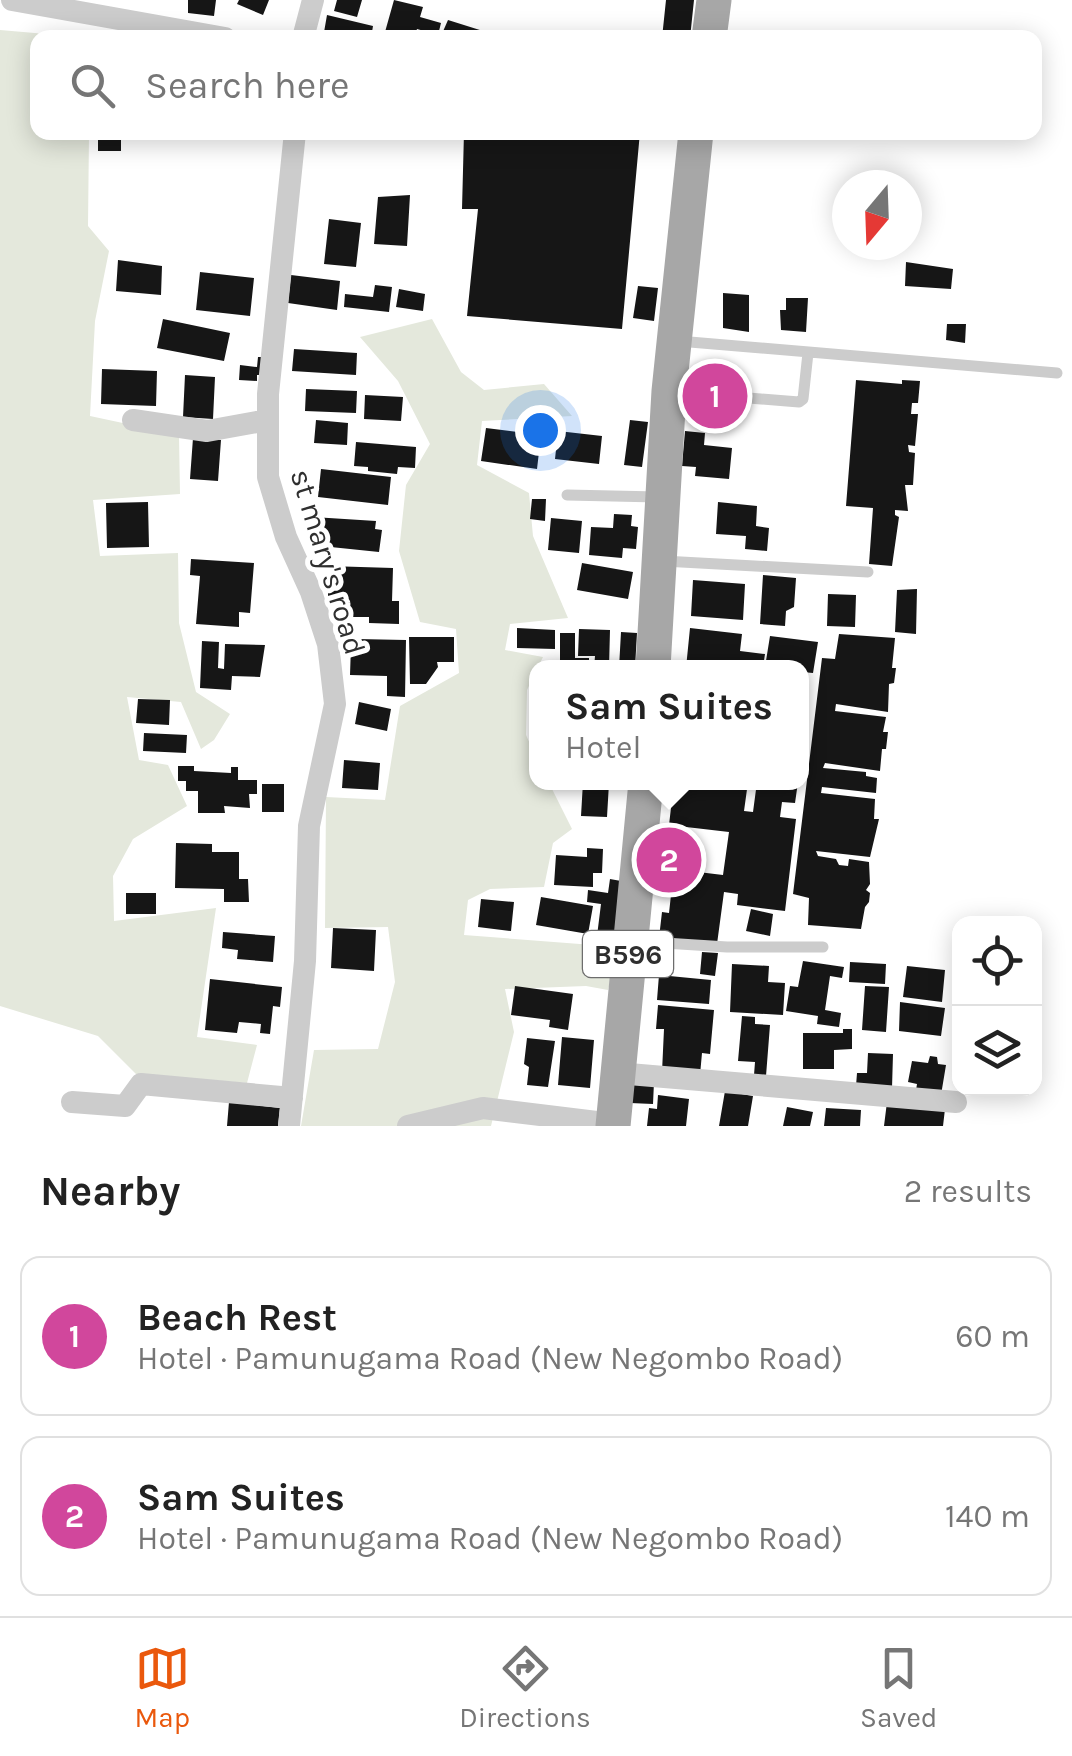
<!DOCTYPE html>
<html lang="en">
<head>
<meta charset="utf-8">
<style>
  body { margin:0; font-family:Karla,sans-serif; background:#f6f6f6; color:#222 }
  .controls { position:absolute; right:30px; bottom:30px; display:grid; overflow:hidden; border-radius:20px; box-shadow:0 5px 25px #0003 }
  .controls button { width:90px; height:90px; display:grid; place-items:center; padding:0; border:0; border-bottom:2px solid #e0e0e0; background:#fff; color:#222; font:50px sans-serif }
  .compass { position:absolute; left:832px; top:170px; width:90px; height:90px; border-radius:50%; background:#fff; box-shadow:0 5px 25px #0003; rotate:199deg }
  .you { position:absolute; left:540px; top:430px; width:35px; height:35px; margin:-25px; border:8px solid #fff; border-radius:50%; background:#1a73e8; box-shadow:0 0 0 15px #1a73e833 }
  .badge { display:grid; place-items:center; width:65px; height:65px; border-radius:50%; background:#ea580c; color:#fff; font-size:32px; font-weight:700 }
  .pin { position:absolute; translate:-50% -50%; border:5px solid #fff; box-shadow:0 2px 10px #0006 }
  .popup { position:absolute; left:529px; top:660px; width:280px; height:130px; box-sizing:border-box; display:grid; place-content:center; border-radius:20px; background:#fff; filter:drop-shadow(0 2px 8px #0005); font-size:32px; white-space:nowrap; color:#767676 }
  .popup b { font-size:38px; color:#222 }
  .popup::after { content:''; position:absolute; left:50%; top:100%; margin-left:-20px; border:20px solid transparent; border-top-color:#fff }
  .list { margin:0; padding:0; list-style:none }
  h2 { display:flex; justify-content:space-between; align-items:center; height:130px; margin:0; padding:0 40px; font-size:42px }
  h2 small { font-size:32px; font-weight:400; color:#767676 }
  .list li { display:grid; grid-template-columns:65px 1fr auto; gap:30px; align-items:center; box-sizing:border-box; height:160px; margin:0 20px 20px; padding:0 20px; border:2px solid #e0e0e0; border-radius:20px }
  .list b { display:block; font-size:38px; white-space:nowrap }
  .list p { margin:0; font-size:32px; white-space:nowrap; color:#767676 }
  .list em { font-size:32px; font-style:normal; color:#767676 }
  .icon { flex:none; width:55px; height:55px; fill:none; stroke:currentColor; stroke-width:2; stroke-linecap:round; stroke-linejoin:round }
  .map { position:relative; flex:none; width:1072px; height:1126px; overflow:hidden }
  .search { position:absolute; background:#fff; box-shadow:0 5px 25px #0003; left:30px; right:30px; top:30px; height:110px; display:flex; align-items:center; gap:25px; box-sizing:border-box; padding:0 35px; border-radius:20px; color:#767676; font-size:38px }
  .sheet { height:490px; background:#fff }
  nav { display:flex; justify-content:space-around; align-items:center; box-sizing:border-box; height:140px; border-top:2px solid #e0e0e0; background:#fff; font-size:28px; color:#767676 }
  nav a { display:grid; justify-items:center; gap:5px }
  nav .on { color:#ea580c }
  .map>svg:first-child { display:block }
</style>
</head>
<body>
<div class="map">
<svg width="1072" height="1126" viewBox="0 0 1072 1126">
  <rect width="100%" height="100%" fill="#fff"/>
  <path fill="#e4e8dc" d="M0 30 81 37 38 38V132L89 133 88 226 109 251 95 321 90 416 179 435 180 494 93 500 100 556 178 553 179 623 196 692 230 714 214 740 201 749 181 702 127 697 139 760 168 765 187 806 133 839 113 876 114 921 216 908 197 1037 257 1045 247 1083 136 1074 98 1036 0 1006Z
    M432 319 461 372 484 390 544 384 572 416 482 421 477 465 529 493 533 536 568 618 510 624 505 650 543 657 527 690 526 735 536 757V782L549 783 572 829 553 843 544 887 490 889 468 900 464 935 619 947 608 990 586 986 505 989 514 1032 491 1126H301L314 1050 378 1049 395 982 388 927 325 928 326 797 385 800 400 706 459 673 456 629 420 622 399 551 406 485 430 444 398 381 360 337Z"/>
  <path fill="#161616" d="M188 0H216L214 16 188 13Z
    M239 0H269L263 15 237 4Z
    M337 0H362L357 17 334 11Z
    M394 0 423 7 420 17 441 23 438 35 417 29 414 38H399L385 32Z
    M666 0H694L690 38H662Z
    M327 15 373 26 371 38H323Z
    M448 20 483 31 481 38 441 36Z
    M464 132H640L622 329 467 316 478 209H462Z
    M98 134 121 135V151H98Z
    M410 195 407 246 374 244 378 197Z
    M329 219 361 223 356 267 324 264Z
    M118 260 162 266 161 295 116 291Z
    M906 262 953 269 951 289 905 286Z
    M200 272 254 278 250 316 196 310Z
    M291 275 340 281 337 310 288 303Z
    M375 285 392 287 389 312 344 307 345 294 373 297Z
    M638 286 658 288 654 321 633 318Z
    M399 289 425 294 423 311 396 307Z
    M723 293 749 295V332L723 328Z
    M786 298H808L806 332 781 330 780 310H786Z
    M163 319 230 333 224 361 157 348Z
    M947 324H966L965 343 946 340Z
    M294 349 357 353 356 375 292 371Z
    M258 357H266L265 375H257V381L239 380 240 365 257 367Z
    M102 369 157 371 156 406 101 404Z
    M185 375 215 377 213 419 183 417Z
    M856 380 902 384V380L920 381 918 403H912L911 414H918L915 446 908 445 909 452 915 453 913 485H905L908 511 895 510V515L899 517 892 566 869 564 873 508 846 506Z
    M306 389 357 391 356 413 305 411Z
    M365 395 403 397 401 421 364 419Z
    M316 420 348 423 347 445 314 443Z
    M630 420 648 422 642 467 624 465Z
    M486 428 541 435 537 469 481 461Z
    M558 431 602 436 599 464 555 459Z
    M685 431 705 433 704 445 732 448 729 479 695 476 696 467 682 466Z
    M193 438 221 440 218 481 190 479Z
    M356 442 416 447 415 468 398 467 397 474 368 471V467L354 466Z
    M321 469 391 477 388 505 318 497Z
    M532 499H546L545 521 530 519Z
    M148 502 149 547 107 548 106 503Z
    M718 502 757 506 756 526 769 528 767 551 745 549 746 536 716 534Z
    M614 514 632 515 631 526 638 527 636 549 623 548 622 558 589 555 591 527 613 528Z
    M313 517 376 521 375 529 382 530 379 552 321 546Z
    M551 518 582 521 579 553 548 550Z
    M191 559 254 563 250 613 239 612V627L196 624 200 576 190 575Z
    M582 563 633 572 628 599 577 590Z
    M328 566 393 568 392 601H399V624L369 623V617H352L341 603 328 602Z
    M763 575 796 578 794 607 786 611 785 626 760 624Z
    M693 580 745 584 743 620 691 616Z
    M917 589 916 634 895 632 897 590Z
    M828 594 856 595 855 627 827 626Z
    M517 628 555 630V649L517 648Z
    M690 628 742 634 740 651 765 654 763 667 686 668Z
    M579 629 610 630 609 668H594L595 656H578Z
    M621 632 637 633 635 668H619Z
    M560 633H575V658H589V668H560Z
    M839 634 895 638 892 668H896L894 683 889 684 888 712 836 704 835 711 886 717 883 732H888L886 749H882L880 771 825 763 823 768 866 772V776L877 778 876 793 822 787 821 793 875 799 874 819H879L870 857 816 851 818 856 836 859 839 865 848 866 849 859 869 862 870 884 866 890 870 893 869 902 865 907 861 929 808 925 809 898 793 894 822 658 835 659Z
    M770 636 818 642 813 673 802 672V668L765 667Z
    M409 637H454V662H437L438 667 426 684H410Z
    M357 639 406 640 405 697 387 696V676L350 675 351 645H357Z
    M202 641 219 642 218 668 224 669 225 644 265 645 260 677 232 676 231 690 200 688Z
    M138 699 170 700 169 725 136 723Z
    M359 702 391 709 387 731 355 724Z
    M144 733 187 735 186 753 143 751Z
    M344 760 380 763 378 790 342 788Z
    M178 766H194V771L231 773V767H238V780H257V794H249L250 808 224 806 225 813H198V791H186V781H178Z
    M583 782 609 783 607 817 581 816Z
    M674 782H748L744 811 753 812 757 782H798L795 803 782 802 780 817 796 819 785 911 737 905 738 894 724 892 717 944 659 938 662 912 669 913 672 886 663 885 665 868 723 875 729 832 669 825Z
    M262 784H284V812H262Z
    M176 843 212 844V852H239V879H248L249 902H224V889L175 888Z
    M587 848 603 849 602 873H593V887L554 885 556 855 587 857Z
    M610 879 621 881 614 938 597 936 601 904 587 902 588 890 608 893Z
    M126 893H156V914H126Z
    M541 897 593 906 588 934 536 925Z
    M481 899 514 902 511 931 478 927Z
    M751 909 773 914 770 936 746 931Z
    M333 928 376 930 374 971 331 968Z
    M223 932 275 936 273 962 237 959 238 950 222 948Z
    M702 952 718 953 715 976 700 974Z
    M803 961 844 967 842 978 830 976 825 1010 841 1013 839 1027 817 1024 818 1016 786 1011 790 986 798 987Z
    M850 962 886 964 885 984 849 982Z
    M732 964 769 966 768 982 785 983 783 1015 730 1012Z
    M907 966 945 970 942 1002 903 997Z
    M659 975 711 980 709 1004 657 1000Z
    M210 979 282 987 280 1007 273 1006 270 1034 260 1033 261 1024 239 1022 237 1033 205 1030Z
    M515 986 573 994 568 1030 549 1027 550 1020 511 1015Z
    M865 986 889 987 886 1032 862 1030Z
    M900 1002 945 1008 941 1036 899 1031Z
    M658 1005 714 1010 710 1054 702 1053 700 1075 662 1072 664 1029H656Z
    M742 1016 755 1017V1024L770 1025 766 1076 754 1075 755 1062 738 1061Z
    M843 1029H852V1049L834 1050V1069H803V1033H843Z
    M562 1037 594 1040 590 1088 558 1085Z
    M527 1038 555 1041 548 1087 527 1085 529 1067 524 1064Z
    M868 1053 893 1054 892 1088 856 1086 857 1073H867Z
    M930 1056 937 1057 938 1064 946 1065 941 1095 916 1090 917 1084 908 1082 912 1061 928 1063Z
    M631 1081 654 1082 653 1104 630 1103Z
    M725 1091 753 1096 748 1126H719Z
    M658 1095 689 1099 686 1126H647L649 1108 657 1109Z
    M229 1102 280 1108 278 1126H227Z
    M887 1102 945 1109 943 1126H884Z
    M787 1107 813 1112 810 1126H783Z
    M826 1108 861 1110 860 1126H824Z"/>
  <g fill="none" stroke-linecap="round" stroke-linejoin="round">
    <path stroke="#ccc" stroke-width="11" d="M678 341 1057 373
      M676 392 799 402 803 399 808 353
      M567 495 658 497
      M663 561 868 572
      M633 941 727 947H823"/>
    <path stroke="#ccc" stroke-width="22" d="M12 0 225 38
      M303 38 313 0
      M133 420 207 431 268 420
      M617 1073 956 1102
      M72 1102 125 1106 141 1084 292 1098
      M289 1126 305 961 309 826 335 704 328 644 311 592 286 537 268 477V394L295 132
      M408 1126 483 1108 613 1124"/>
    <path stroke="#a7a7a7" stroke-width="35" d="M709 38 714 0
      M653 668 669 391 696 132
      M613 1126 646 782"/>
  </g>
  <g text-anchor="middle" stroke-width="10" stroke-linejoin="round" paint-order="stroke">
    <rect fill="#fff" stroke="#6d6d6d" stroke-width="2.5" x="583" y="931" width="90" height="46" rx="8"/>
    <g font-size="28" font-weight="bold" fill="#2f2f2f">
      <text x="628" y="964">B596</text>
    </g>
    <g font-size="30" fill="#2f2f2f" stroke="#fff">
      <text transform="translate(328 562) rotate(73)" y="10">st mary's road</text>
    </g>
  </g>
</svg>
<div class="controls">
<button><svg class="icon" aria-label="locate" viewBox="0 0 24 24"><circle cx="12" cy="12" r="6"/><path d="M12 2v4M12 18v4M2 12h4M18 12h4"/></svg></button>
<button><svg class="icon" aria-label="layers" viewBox="0 0 24 24"><path d="M12 4l9 5-9 5-9-5zM3 14l9 5 9-5"/></svg></button>
</div>
<svg class="compass" viewBox="-18 -18 36 36"><path d="M0-13l5 13h-10z" fill="#e53935"/><path d="M0 13l5-13h-10z" fill="#767676"/></svg>
<div class="you"></div>
<div class="pin badge" style="left:715px;top:396px;background:#d1479c">1</div>
<div class="pin badge" style="left:669px;top:860px;background:#d1479c">2</div>
<div class="popup"><b>Sam Suites</b>Hotel</div>
<div class="search"><svg class="icon" aria-label="search" viewBox="0 0 24 24"><circle cx="10" cy="10" r="6"/><path d="M15 15l6 6"/></svg>Search here</div>
</div>
<section class="sheet">
<h2>Nearby<small>2 results</small></h2>
<ul class="list">
<li><span class="badge" style="background:#d1479c">1</span><div><b>Beach Rest</b><p>Hotel · Pamunugama Road (New Negombo Road)</p></div><em>60 m</em></li>
<li><span class="badge" style="background:#d1479c">2</span><div><b>Sam Suites</b><p>Hotel · Pamunugama Road (New Negombo Road)</p></div><em>140 m</em></li>
</ul>
</section>
<nav>
<a class="on"><svg class="icon" aria-label="map" viewBox="0 0 24 24"><path d="M3 6l6-2 6 2 6-2v14l-6 2-6-2-6 2zM9 4v14M15 6v14"/></svg>Map</a>
<a><svg class="icon" aria-label="directions" viewBox="0 0 24 24"><path d="M12 3l9 9-9 9-9-9zM9 14v-3h6M13 9l2 2-2 2"/></svg>Directions</a>
<a><svg class="icon" aria-label="saved" viewBox="0 0 24 24"><path d="M7 4h10v16l-5-4-5 4z"/></svg>Saved</a>
</nav>
</body>
</html>
